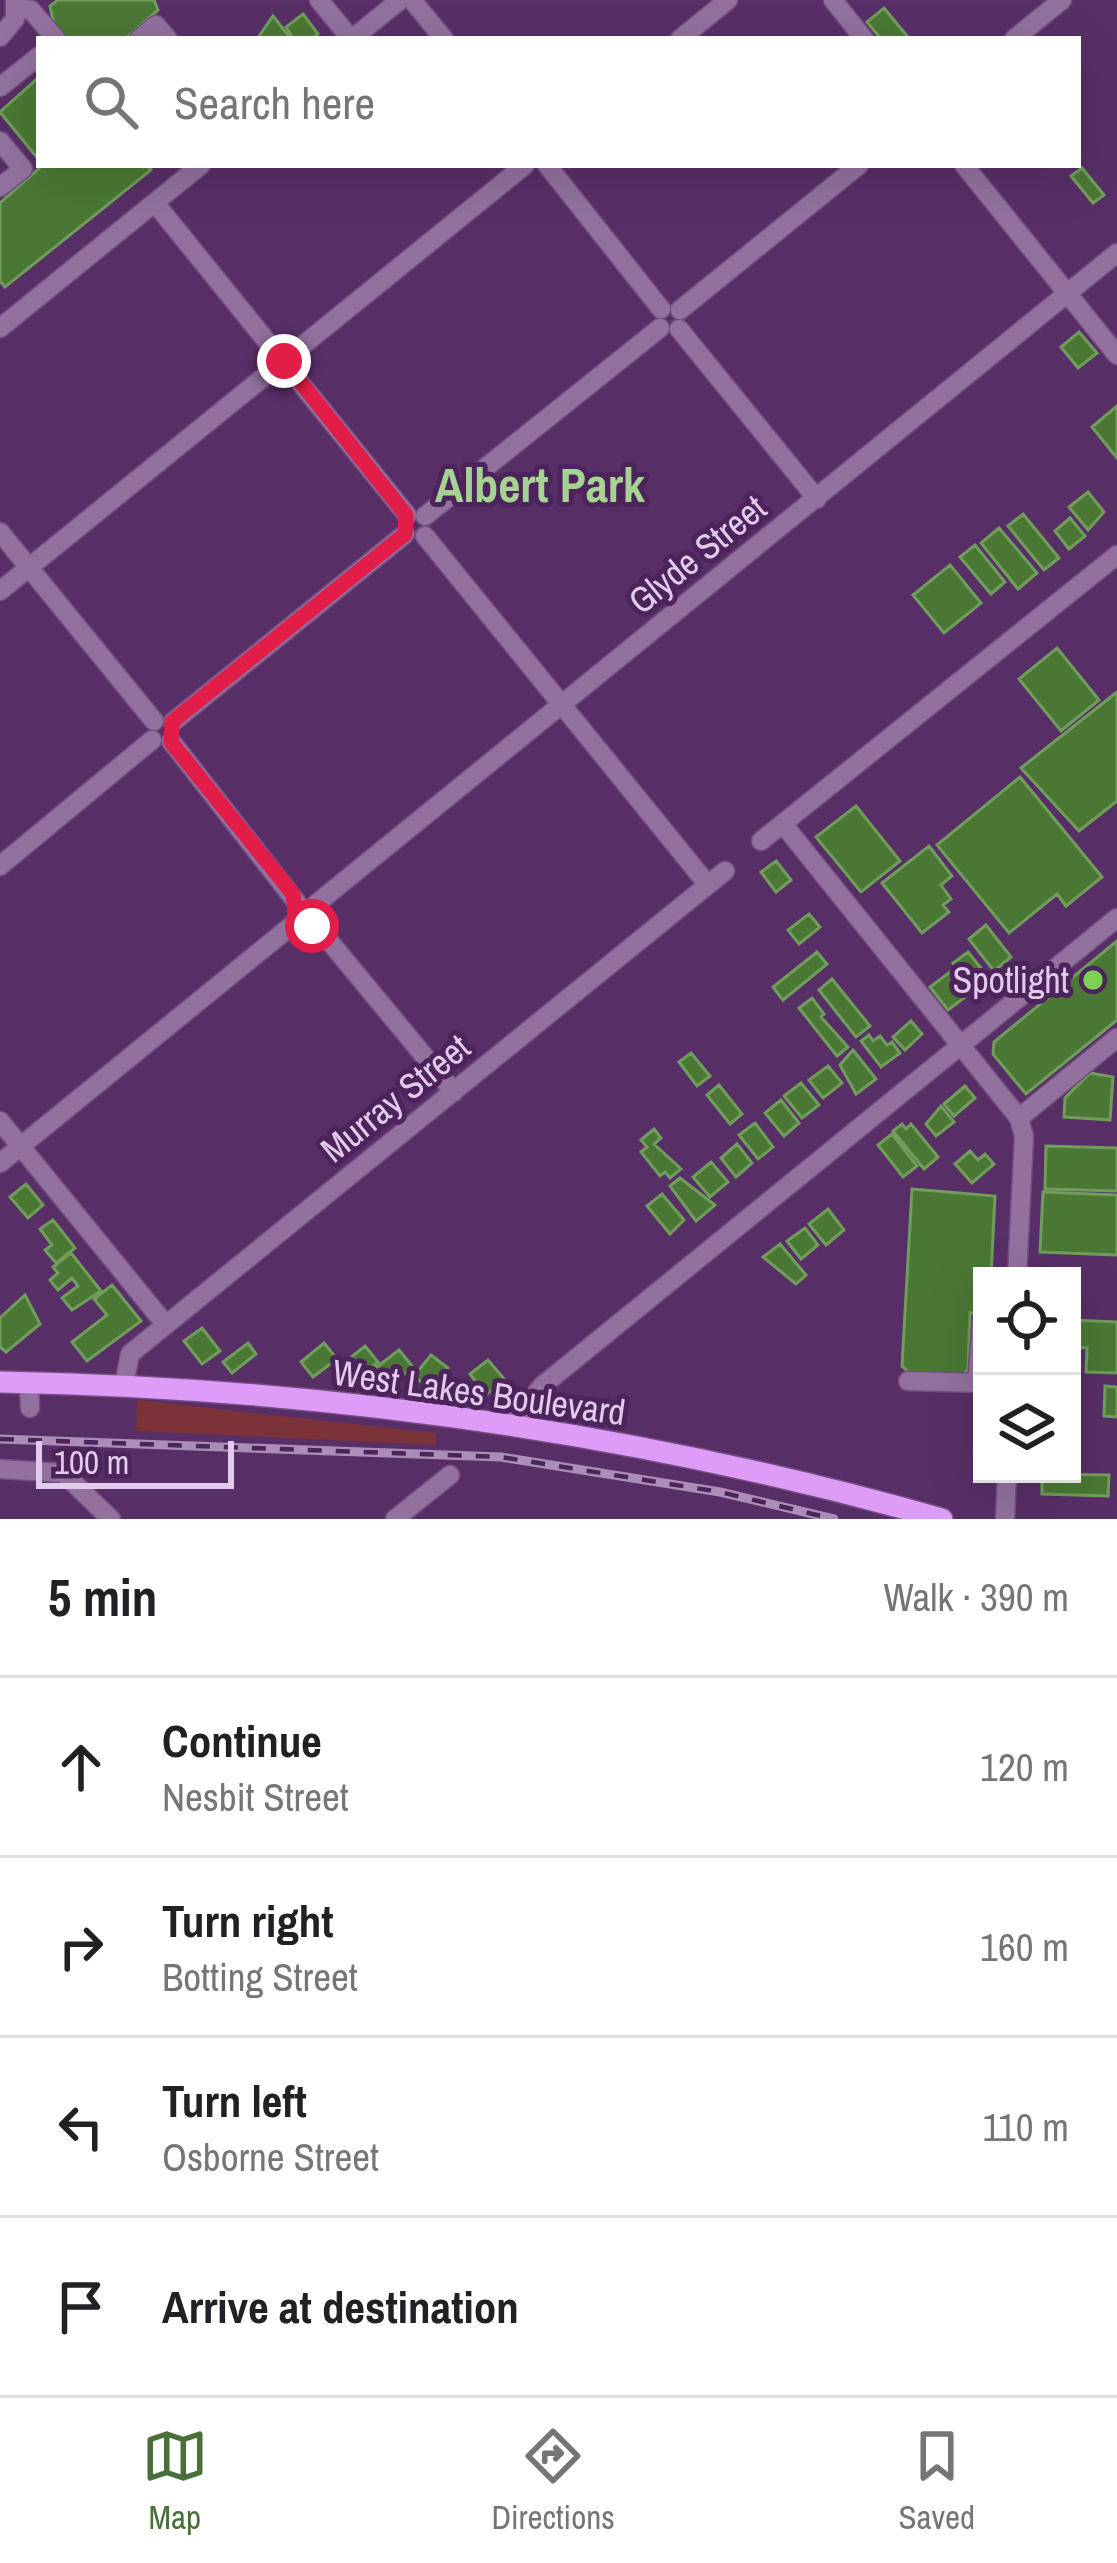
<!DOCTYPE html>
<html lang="en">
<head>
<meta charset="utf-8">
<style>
  body { margin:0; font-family:"Archivo Narrow",sans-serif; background:#f2f2f2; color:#202124 }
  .controls { position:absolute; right:36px; bottom:36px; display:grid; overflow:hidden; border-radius:0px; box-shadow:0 12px 48px #0002 }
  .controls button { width:108px; height:108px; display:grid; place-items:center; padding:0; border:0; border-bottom:3px solid #e0e0e0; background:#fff; color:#202124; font:60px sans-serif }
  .scale { position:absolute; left:36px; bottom:30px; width:198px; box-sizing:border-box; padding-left:12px; border:6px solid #e3cbec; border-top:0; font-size:33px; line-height:42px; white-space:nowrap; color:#e3cbec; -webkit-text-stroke:9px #4d235b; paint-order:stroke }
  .stop { position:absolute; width:36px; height:36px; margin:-27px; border:9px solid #e11d48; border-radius:50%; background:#fff }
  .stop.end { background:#e11d48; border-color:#fff; box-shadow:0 3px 12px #0008 }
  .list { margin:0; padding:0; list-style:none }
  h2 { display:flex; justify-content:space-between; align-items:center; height:156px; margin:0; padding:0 48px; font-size:51px }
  h2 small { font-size:39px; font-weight:400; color:#757577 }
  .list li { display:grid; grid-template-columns:78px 1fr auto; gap:36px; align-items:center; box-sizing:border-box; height:180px; padding:0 48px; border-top:3px solid #e0e0e0 }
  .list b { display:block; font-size:45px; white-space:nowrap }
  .list p { margin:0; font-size:39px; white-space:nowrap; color:#757577 }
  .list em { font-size:39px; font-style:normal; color:#757577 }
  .icon { flex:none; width:66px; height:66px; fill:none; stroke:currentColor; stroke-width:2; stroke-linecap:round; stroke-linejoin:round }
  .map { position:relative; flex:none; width:1117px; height:1519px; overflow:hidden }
  .search { position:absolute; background:#fff; box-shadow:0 12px 48px #0002; left:36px; right:36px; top:36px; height:132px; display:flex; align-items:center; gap:30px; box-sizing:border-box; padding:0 42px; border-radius:0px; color:#757577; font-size:45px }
  .sheet { height:876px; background:#fff }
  nav { display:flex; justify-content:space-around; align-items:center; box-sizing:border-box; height:168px; border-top:3px solid #e0e0e0; background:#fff; font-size:33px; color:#757577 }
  nav a { display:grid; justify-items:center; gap:6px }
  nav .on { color:#4a703a }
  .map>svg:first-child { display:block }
</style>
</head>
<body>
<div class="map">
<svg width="1117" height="1519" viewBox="0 0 1117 1519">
  <rect width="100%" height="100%" fill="#582e67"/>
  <path fill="#7c3239" d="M137 1400 436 1433V1445L136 1431Z"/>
  <path fill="#4a7834" stroke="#709d5c" stroke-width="3" d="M58 0H154L158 10 125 39H66L54 24 50 6Z
    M884 8 907 36 904 39H881L867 22Z
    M303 14 318 34 311 39H294L286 27Z
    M273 16 291 39H257Z
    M39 77V160L0 112Z
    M43 165H146L151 170 5 287 0 281V203Z
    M1082 168 1104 195 1093 203 1071 176Z
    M1079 332 1097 353 1078 368 1061 347Z
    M1117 406V458L1092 427Z
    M1088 492 1104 512 1088 530 1069 507Z
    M1023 514 1059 558 1044 570 1008 526Z
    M1070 518 1085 536 1069 549 1055 531Z
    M999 528 1037 573 1018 589 981 543Z
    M975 545 1005 582 991 594 960 557Z
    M950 565 981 603 944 633 913 595Z
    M1057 648 1099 700 1061 731 1019 679Z
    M1117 692V801L1079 831 1021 768Z
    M1020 777 1102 877 1066 906 1057 894 1009 933 937 845Z
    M856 806 900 861 861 892 816 837Z
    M929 846 952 876 941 885 951 899 943 905 949 912 922 933 882 883Z
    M776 861 791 880 776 892 761 872Z
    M809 914 820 927 799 944 788 930Z
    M986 925 1011 957 994 971 969 939Z
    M1117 941V1020L1026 1094 993 1054 994 1042Z
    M817 952 827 964 783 1000 773 987Z
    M968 952 988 977 972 989 953 963Z
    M950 972 968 995 948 1010 930 987Z
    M832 979 870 1026 856 1037 819 990Z
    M812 998 824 1014 821 1017 848 1047 837 1056 799 1008Z
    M911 1021 922 1034 905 1050 893 1037Z
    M869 1035 873 1041 880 1036 887 1045 892 1042 900 1053 881 1067 861 1041Z
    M853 1050 876 1079 856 1094 840 1065Z
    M691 1053 710 1076 697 1086 679 1062Z
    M828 1066 842 1083 823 1098 809 1080Z
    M1090 1073 1113 1077 1110 1120 1064 1117 1065 1098Z
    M801 1083 819 1105 802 1118 784 1096Z
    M719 1085 742 1114 730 1124 707 1095Z
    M965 1086 975 1098 954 1116 944 1104Z
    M781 1100 799 1123 784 1136 765 1113Z
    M941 1106 954 1122 936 1136 926 1124Z
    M755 1123 773 1147 758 1159 739 1135Z
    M902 1124 906 1129 911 1124 938 1157 924 1169 893 1131Z
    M654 1129 661 1138 654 1144 681 1169 670 1178 665 1172 660 1176 641 1152 647 1147 641 1140Z
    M892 1134 917 1166 903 1177 878 1145Z
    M737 1144 752 1163 736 1177 721 1158Z
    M1046 1146 1117 1148V1191L1045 1189Z
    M970 1151 978 1160 985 1154 994 1164 972 1183 955 1164Z
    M711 1162 728 1182 710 1197 693 1177Z
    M680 1178 715 1205 696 1221 670 1186Z
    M26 1184 43 1205 28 1218 10 1197Z
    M912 1189 995 1196 991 1276H982V1314L970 1313 968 1369 961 1377 912 1375 902 1366Z
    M1043 1192 1117 1195V1255L1040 1252Z
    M662 1194 684 1220 670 1234 647 1206Z
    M828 1209 844 1230 826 1245 809 1224Z
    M53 1220 75 1248 56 1263 45 1250 52 1245 40 1229Z
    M805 1228 818 1245 801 1259 787 1241Z
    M780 1244 806 1275 796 1284 763 1257Z
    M71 1253 101 1291 72 1310 62 1298 78 1286 72 1278 58 1290 50 1280 58 1273 53 1267Z
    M112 1285 141 1321 87 1361 72 1342 107 1315 94 1299Z
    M25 1295 40 1324 6 1352 0 1347V1318Z
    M1072 1320 1117 1322V1373L1086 1372 1087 1348 1072 1347Z
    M202 1328 220 1351 202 1364 184 1341Z
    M248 1343 256 1354 232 1373 223 1362Z
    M324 1343 337 1359 313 1377 301 1362Z
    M365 1346 378 1362 350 1384 338 1368Z
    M399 1350 413 1367 388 1387 374 1369Z
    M431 1355 448 1368 431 1390 414 1376Z
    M488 1360 505 1380 486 1395 470 1374Z
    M1105 1386 1117 1387V1417L1104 1416Z
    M1042 1474 1109 1475 1108 1496 1042 1494Z"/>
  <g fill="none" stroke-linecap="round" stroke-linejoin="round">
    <g stroke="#744d82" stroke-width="21">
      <path id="minor" d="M319 0 351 39
        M412 0 444 39
        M833 0 864 39
        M16 8 31 10 56 39
        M0 37 15 19V0
        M139 39 156 25 168 39
        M352 39 400 0
        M680 39 728 0
        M1014 39 1062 0
        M0 87 39 56
        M0 141 23 169 0 187
        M547 165 661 309
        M964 165 1117 355
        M155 203 407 515
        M680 310 859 165
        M0 328 201 165
        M679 329 817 499
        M425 516 660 328
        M0 532 154 721
        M425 536 708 885
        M0 591 525 165
        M173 722 405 534
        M171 741 297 903
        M783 824 1019 1118 1024 1136 1017 1276
        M761 841 1117 555
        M0 866 152 740
        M316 904 1117 253
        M315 924 454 1092
        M1019 1118 1117 1038
        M0 1121 166 1325
        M0 1163 296 922
        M908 1381 982 1383
        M29 1383 30 1408
        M977 1383 982 1319
        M124 1385 130 1354 725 871
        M513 1423 542 1386 1117 918
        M0 1469 63 1473 111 1519
        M395 1519 450 1475
        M1005 1519 1007 1474"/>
    </g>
    <g stroke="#744d82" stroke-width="24">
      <path id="major" d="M0 1382C318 1388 636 1432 942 1519"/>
    </g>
    <use href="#minor" stroke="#92719e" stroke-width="18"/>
    <use href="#major" stroke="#df9bf8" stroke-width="21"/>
    <g stroke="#ac8db8" stroke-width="9">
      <path id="rail" d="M0 1439 501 1457 720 1492 834 1519"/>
    </g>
    <use href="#rail" stroke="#4d235b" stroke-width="4.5" stroke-dasharray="14" stroke-linecap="butt"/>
  </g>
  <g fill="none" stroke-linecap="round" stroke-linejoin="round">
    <path stroke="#e11d48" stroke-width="15" d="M284 361 406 515 405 534 172 722 171 742 293 894 296 922 312 926"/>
  </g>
  <circle fill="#7dd154" stroke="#4d235b" stroke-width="4.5" cx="1093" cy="980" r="12"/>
  <g text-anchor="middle" stroke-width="10" stroke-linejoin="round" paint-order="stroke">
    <g font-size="36" fill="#e3cbec" stroke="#4d235b">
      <text transform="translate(697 554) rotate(-39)" y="13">Glyde Street</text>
      <text transform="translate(395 1098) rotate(-39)" y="13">Murray Street</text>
      <text transform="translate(479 1392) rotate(8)" y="13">West Lakes Boulevard</text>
    </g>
    <g font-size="36" fill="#e3cbec" stroke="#4d235b" text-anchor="end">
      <text x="1069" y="993">Spotlight</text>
    </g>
    <g font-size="48" font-weight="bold" fill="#a6d393" stroke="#4d235b">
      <text x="540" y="502">Albert Park</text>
    </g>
  </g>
</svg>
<div class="controls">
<button><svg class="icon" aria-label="locate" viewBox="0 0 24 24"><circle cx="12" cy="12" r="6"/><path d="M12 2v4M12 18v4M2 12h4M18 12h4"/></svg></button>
<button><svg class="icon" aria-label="layers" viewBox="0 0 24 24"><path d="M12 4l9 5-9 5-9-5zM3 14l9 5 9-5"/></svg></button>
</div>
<div class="scale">100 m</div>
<div class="stop" style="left:312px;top:926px"></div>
<div class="stop end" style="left:284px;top:361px"></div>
<div class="search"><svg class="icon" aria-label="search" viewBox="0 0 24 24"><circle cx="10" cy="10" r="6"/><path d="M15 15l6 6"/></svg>Search here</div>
</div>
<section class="sheet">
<h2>5 min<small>Walk · 390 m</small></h2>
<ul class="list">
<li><svg class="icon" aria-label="ahead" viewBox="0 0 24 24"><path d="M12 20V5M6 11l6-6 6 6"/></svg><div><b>Continue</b><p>Nesbit Street</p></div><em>120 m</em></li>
<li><svg class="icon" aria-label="right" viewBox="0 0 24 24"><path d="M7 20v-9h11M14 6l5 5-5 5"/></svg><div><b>Turn right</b><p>Botting Street</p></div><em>160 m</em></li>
<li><svg class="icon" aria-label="left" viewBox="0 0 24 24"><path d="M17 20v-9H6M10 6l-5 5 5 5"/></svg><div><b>Turn left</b><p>Osborne Street</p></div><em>110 m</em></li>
<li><svg class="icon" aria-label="arrive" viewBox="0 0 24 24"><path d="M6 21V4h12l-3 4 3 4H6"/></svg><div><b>Arrive at destination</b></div></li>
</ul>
</section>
<nav>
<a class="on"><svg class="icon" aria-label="map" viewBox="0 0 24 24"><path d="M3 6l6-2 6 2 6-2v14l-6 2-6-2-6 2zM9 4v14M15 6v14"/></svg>Map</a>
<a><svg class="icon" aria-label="directions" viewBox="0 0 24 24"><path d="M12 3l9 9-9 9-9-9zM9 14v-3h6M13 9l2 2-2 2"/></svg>Directions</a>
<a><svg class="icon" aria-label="saved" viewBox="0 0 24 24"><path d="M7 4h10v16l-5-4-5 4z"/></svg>Saved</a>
</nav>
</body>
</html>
